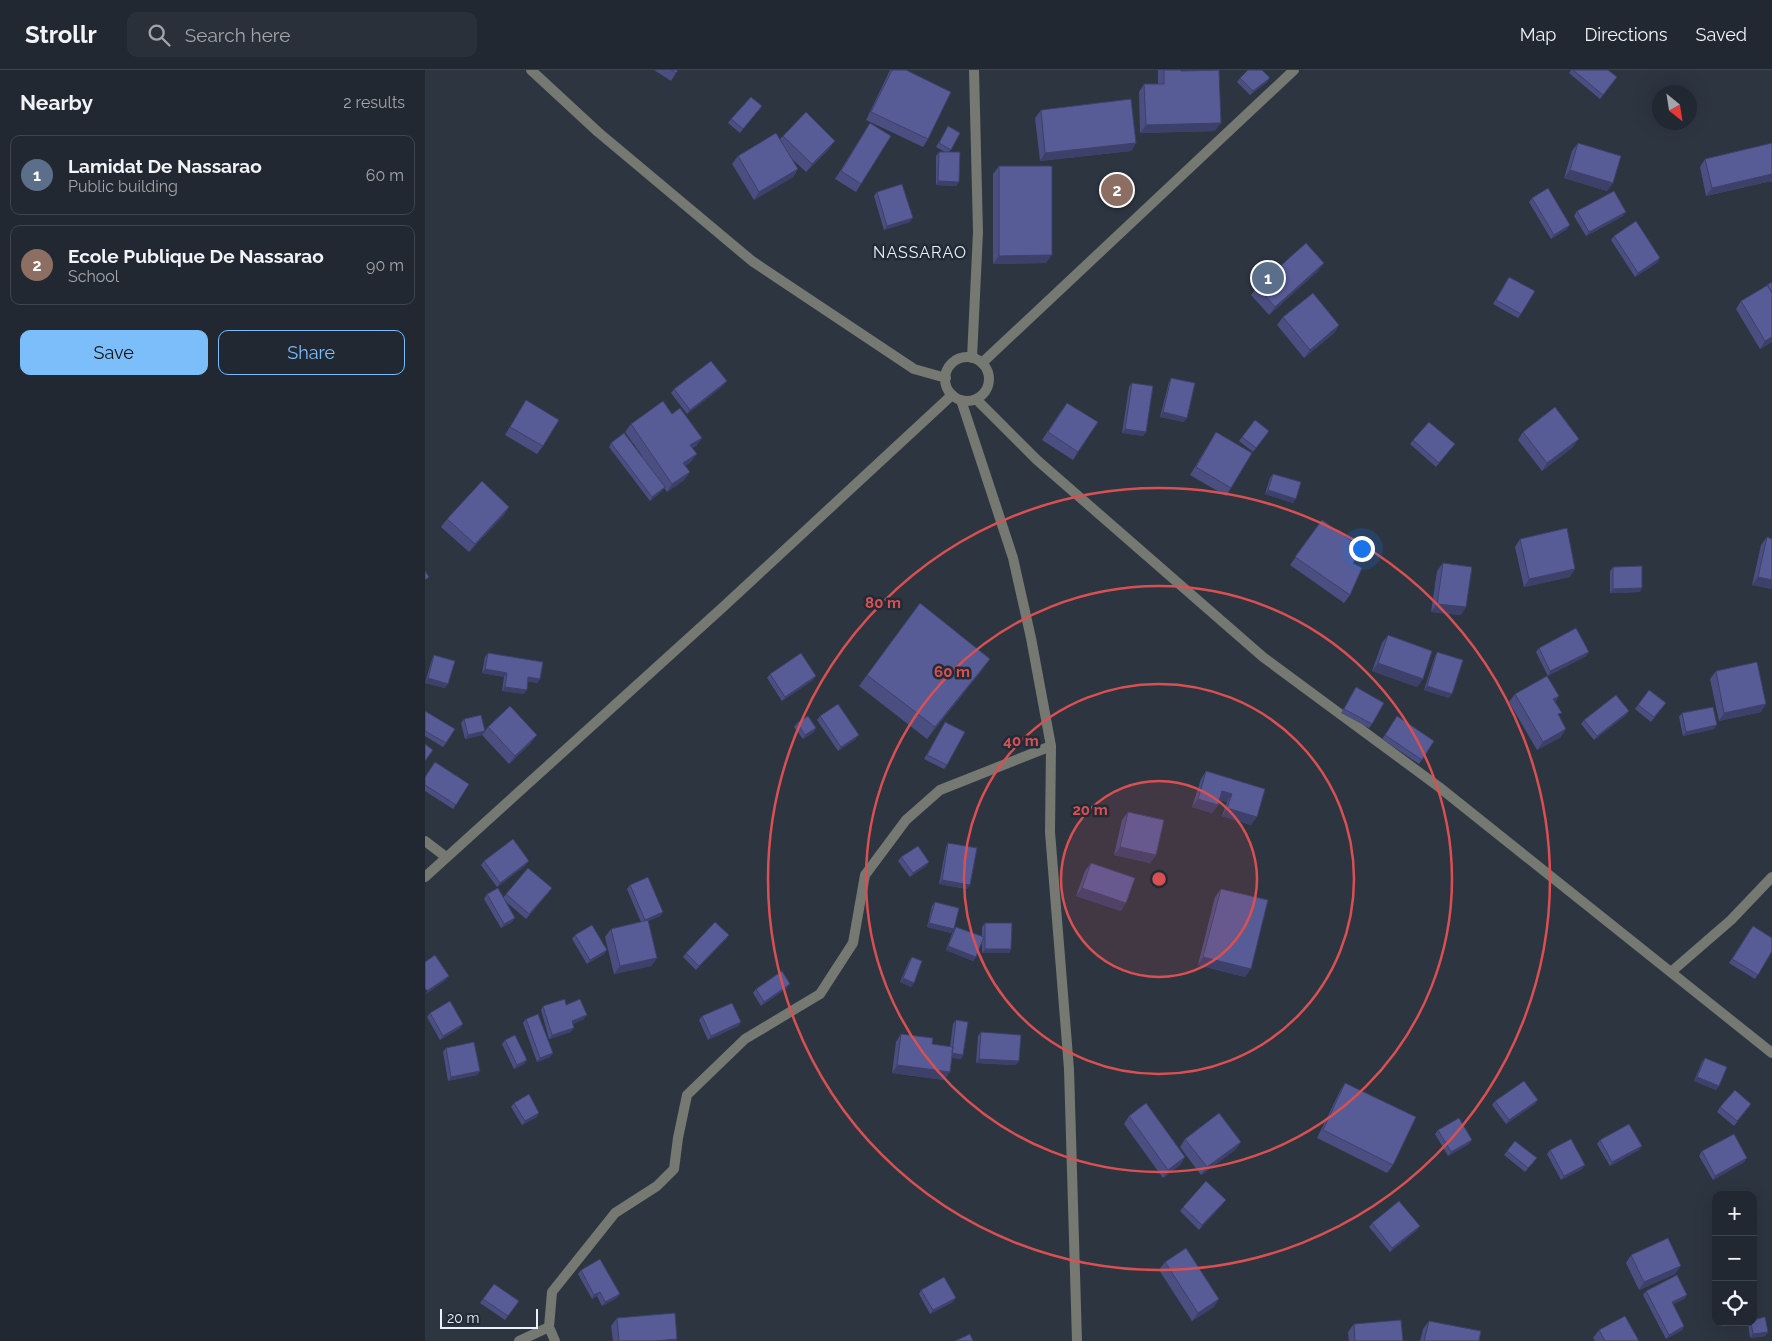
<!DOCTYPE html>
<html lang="en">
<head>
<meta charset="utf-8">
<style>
  body { margin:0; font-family:Raleway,sans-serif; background:#2a3039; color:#f1f3f6 }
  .controls { position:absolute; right:15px; bottom:15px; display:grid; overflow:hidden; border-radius:10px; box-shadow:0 5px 20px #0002 }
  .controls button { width:45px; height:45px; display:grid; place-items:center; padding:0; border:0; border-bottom:1px solid #3f444d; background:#222831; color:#f1f3f6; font:25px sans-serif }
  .compass { position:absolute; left:1227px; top:15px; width:45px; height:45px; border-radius:50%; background:#222831; box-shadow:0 5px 20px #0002; rotate:150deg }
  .scale { position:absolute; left:15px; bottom:12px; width:98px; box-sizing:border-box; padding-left:5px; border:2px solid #ebf1f8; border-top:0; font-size:14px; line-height:18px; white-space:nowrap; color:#ebf1f8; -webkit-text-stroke:4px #232b37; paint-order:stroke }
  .you { position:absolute; left:936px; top:478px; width:18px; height:18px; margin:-12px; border:4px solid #fff; border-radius:50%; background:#1a73e8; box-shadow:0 0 0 8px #1a73e833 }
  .badge { display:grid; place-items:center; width:32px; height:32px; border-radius:50%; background:#7cbef9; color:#fff; font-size:16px; font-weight:700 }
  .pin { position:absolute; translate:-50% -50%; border:2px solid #fff; box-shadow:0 1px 5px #0006 }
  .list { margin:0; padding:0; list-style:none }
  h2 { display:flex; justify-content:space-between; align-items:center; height:65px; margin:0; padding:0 20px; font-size:21px }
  h2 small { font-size:16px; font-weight:400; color:#a2a6ab }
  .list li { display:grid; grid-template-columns:32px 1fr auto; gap:15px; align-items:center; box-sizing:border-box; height:80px; margin:0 10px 10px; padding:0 10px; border:1px solid #3f444d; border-radius:10px }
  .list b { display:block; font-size:19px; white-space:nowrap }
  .list p { margin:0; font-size:16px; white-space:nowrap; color:#a2a6ab }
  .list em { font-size:16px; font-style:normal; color:#a2a6ab }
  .actions { display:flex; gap:10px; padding:15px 20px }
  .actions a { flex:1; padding:11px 0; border:1px solid #7cbef9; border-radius:10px; text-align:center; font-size:18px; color:#7cbef9 }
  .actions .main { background:#7cbef9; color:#111 }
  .icon { flex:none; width:28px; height:28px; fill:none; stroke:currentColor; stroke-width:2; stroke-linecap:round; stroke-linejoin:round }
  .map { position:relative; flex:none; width:1347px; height:1271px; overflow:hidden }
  header { display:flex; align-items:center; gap:30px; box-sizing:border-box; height:70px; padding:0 25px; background:#222831; border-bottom:1px solid #3f444d }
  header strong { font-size:24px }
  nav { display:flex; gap:28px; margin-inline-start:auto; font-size:18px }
  .search { width:350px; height:45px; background:#2a3039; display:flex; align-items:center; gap:12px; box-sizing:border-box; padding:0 18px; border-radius:10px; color:#a2a6ab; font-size:19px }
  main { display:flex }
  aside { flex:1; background:#222831 }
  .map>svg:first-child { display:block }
</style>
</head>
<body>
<header>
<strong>Strollr</strong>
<div class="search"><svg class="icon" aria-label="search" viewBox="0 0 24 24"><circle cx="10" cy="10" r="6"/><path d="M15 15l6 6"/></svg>Search here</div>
<nav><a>Map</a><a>Directions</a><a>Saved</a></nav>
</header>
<main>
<aside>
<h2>Nearby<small>2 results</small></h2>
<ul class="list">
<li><span class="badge" style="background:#5c6f8a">1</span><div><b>Lamidat De Nassarao</b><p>Public building</p></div><em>60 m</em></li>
<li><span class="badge" style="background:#8d6e63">2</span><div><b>Ecole Publique De Nassarao</b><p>School</p></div><em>90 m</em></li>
</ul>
<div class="actions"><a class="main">Save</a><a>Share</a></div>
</aside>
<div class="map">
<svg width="1347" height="1271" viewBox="0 0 1347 1271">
  <rect width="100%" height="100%" fill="#2d3541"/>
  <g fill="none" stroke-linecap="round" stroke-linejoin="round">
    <path stroke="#757972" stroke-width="10" d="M547 288 553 162 549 0
      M557 293 869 0
      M536 330 588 488 606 568 626 676 625 762 644 999 652 1271
      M0 771 21 787
      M0 807 297 538 527 325
      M1246 902 1306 850 1347 807
      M94 1271 124 1257
      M130 1271 124 1257 127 1222 190 1143 232 1116 249 1099 253 1068 262 1025 320 969 395 924 428 873 440 805 481 750 515 720 626 676"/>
    <path stroke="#757972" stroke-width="10" d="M106 0 173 62 327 191 489 299 521 308
      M520 309a22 22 0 1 1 44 0a22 22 0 1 1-44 0Z
      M551 329 612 390 838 587 1014 717 1347 983"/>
  </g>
  <path fill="#4b4e81" d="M229 0H253L246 11Z
    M465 0H481L503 69 498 77 441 50Z
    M733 0H756L790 61 715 63 714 22 719 14H733Z
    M1146 0H1183L1189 11 1175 29 1144 3Z
    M815 8 842 12 825 25 812 12Z
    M337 36 315 63 303 53 306 49Z
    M616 40 711 73 706 81 615 91 610 48Z
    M445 53 436 114 431 122 410 109Z
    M523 56 535 63 524 82 534 112 531 116 511 115V86L514 82H520L511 77Z
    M358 66 404 79 381 102 366 88 373 99 368 107 329 130 307 94 313 86 355 69Z
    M1153 73 1188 113 1182 121 1139 108 1147 81Z
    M1347 73V113L1346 111 1281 126 1275 97 1280 89Z
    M574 96 621 193 568 194V104Z
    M452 122 485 152 459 160 449 126Z
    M1107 128 1142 159 1126 169 1104 132Z
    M1152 141 1198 146 1161 166 1149 146Z
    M1189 166 1233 192 1210 207 1186 170Z
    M893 201 844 245 826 225 832 217Z
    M1084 207 1096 244 1093 248 1068 234Z
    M1342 215 1347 272 1335 279 1311 239 1316 231 1341 216Z
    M858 247 914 255 909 263 879 288 852 255Z
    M746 308 759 352 735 347 744 312Z
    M707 313 721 362 718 366 697 363 704 317Z
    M299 315 262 344 246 323 249 319Z
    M101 330 118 376 112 384 80 365 96 338Z
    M636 341 653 382 648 390 617 370Z
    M247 344 277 368 271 376 267 378 266 392 260 396 265 402 259 410 242 422 239 418 237 421 225 431 184 377 186 373 218 387 200 362 206 354Z
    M830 350 844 361 828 382 814 371Z
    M791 362 806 418 801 426 765 405 786 370Z
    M1098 362 1148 377 1117 401 1093 370Z
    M988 370 1030 374 1011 397 985 374Z
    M848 404 868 433 840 424 845 408Z
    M84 437 79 445 44 482 16 457 22 449Z
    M897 450 928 493 925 525 919 533 865 495Z
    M1342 467 1347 469V519L1327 515 1336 475Z
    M1095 469 1145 507 1099 517 1090 477Z
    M1018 493 1036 545 1006 542 1012 501Z
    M1188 497 1215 522 1185 523V501Z
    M963 565 998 609 992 617 947 601 957 573Z
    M1114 578 1161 586 1123 606 1111 582Z
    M1012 582 1024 628 999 620 1010 586Z
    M63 583 115 609 112 613 103 611 99 624 77 621 79 607 57 603 60 587Z
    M9 585 20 618 0 613 7 589Z
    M557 600 502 669 434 616 442 605Z
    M1291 601 1336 642 1294 651 1285 609Z
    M345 604 388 610 357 631 342 608Z
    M931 617 947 654 944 658 916 643Z
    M1224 620 1241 633 1226 652 1210 639Z
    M1090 624 1134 626 1130 632 1136 667 1112 680 1084 632Z
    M0 641 21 673 18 677 0 666Z
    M1204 641 1201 645 1169 670 1156 654 1159 650Z
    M1257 643 1289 659 1258 666 1254 647Z
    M395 646 431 669 413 681 392 650Z
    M972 646 1009 671 994 694 957 669Z
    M39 649 57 665 40 669 36 653Z
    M520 652 522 695 519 699 499 689Z
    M372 653 389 662 378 669 369 657Z
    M63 657 106 673 84 694 57 665Z
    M781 701 840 719 826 755 797 746 802 732 794 730 793 735 787 743 767 737 776 709Z
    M0 707 44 714 28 739 0 721Z
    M703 742 731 785 725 793 689 785 697 750Z
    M523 773 545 815 542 819 514 814 521 777Z
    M476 787 501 796 485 807 473 791Z
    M59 791 101 795 72 817 56 795Z
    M666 793 696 841 651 826 660 801Z
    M205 815 238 842 235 846 223 851 232 888 226 896 189 904 180 867 186 859 216 852 202 819Z
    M796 819 820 907 773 895 790 827Z
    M124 822 101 849 79 830 87 852 76 858 59 829 62 824 78 828 81 824Z
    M510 832 526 863 502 857 507 836Z
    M560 853 586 879 584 883H557V872L551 887 548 891 521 880 528 861 531 857 557 867V857Z
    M1325 860 1347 881 1330 909 1304 893Z
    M150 865 179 884 162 894 147 869Z
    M304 865 301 869 271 900 258 887 261 883Z
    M487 887 486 917 475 912 484 891Z
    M362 918 336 936 328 923 331 919Z
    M141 935 159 949 147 954 146 962 124 969 116 940 118 936Z
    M5 943 38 954 35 958 15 970 2 947Z
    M277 946 316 952 313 956 283 970 274 950Z
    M101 949 128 983 125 987 112 992 98 953Z
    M531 950 538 985 536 989 527 988 525 1002 519 1010 467 1003 471 972 476 964 507 974 525 977 528 954Z
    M556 962 591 995 551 993 553 966Z
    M80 970 102 990 99 994 89 999 77 974Z
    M21 978 55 1001 52 1005 23 1011 18 982Z
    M1280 988 1294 1016 1291 1020 1269 1011 1277 992Z
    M920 1013 968 1095 962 1103 892 1068 915 1021Z
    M1070 1031 1110 1034 1081 1054 1067 1035Z
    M89 1033 112 1047 97 1055 86 1037Z
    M1326 1034 1309 1056 1292 1042 1295 1037Z
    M704 1046 760 1087 755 1095 738 1108 699 1054Z
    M1013 1060 1047 1070 1044 1074 1023 1086 1010 1064Z
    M760 1069 816 1072 810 1080 776 1105 755 1077Z
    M1175 1070 1217 1076 1214 1080 1185 1096 1172 1074Z
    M1125 1080 1157 1099 1136 1110 1122 1084Z
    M1082 1081 1109 1092 1100 1102 1079 1085Z
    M1277 1081 1322 1088 1319 1092 1288 1110 1274 1086Z
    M801 1130 774 1160 755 1141 758 1137Z
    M947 1153 995 1156 992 1160 965 1182 944 1157Z
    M1206 1185 1250 1204 1214 1220 1201 1193Z
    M740 1192 789 1237 767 1251 734 1200Z
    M156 1200 192 1228 177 1236 172 1226 167 1229 153 1204Z
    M69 1214 94 1231 80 1250 55 1233Z
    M496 1220 528 1232 505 1244 494 1224Z
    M1221 1221 1262 1225 1259 1229 1248 1234 1259 1256 1257 1260 1241 1269 1218 1225Z
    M192 1248 252 1269 251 1271H188L186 1256Z
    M1004 1251 1054 1271H995L998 1259Z
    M1324 1252H1328L1343 1262 1340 1266 1325 1268 1323 1254Z
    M929 1254 978 1271H924L923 1262Z
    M1174 1260 1214 1271H1170L1168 1268Z"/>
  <path fill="#3d4069" d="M845 8 842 12 825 25 828 21Z
    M796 53 790 61 715 63 721 55Z
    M410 71 404 79 381 102 387 94Z
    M711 73 706 81 615 91 620 83Z
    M373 99 368 107 329 130 334 122Z
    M1145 100 1188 113 1182 121 1139 108Z
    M1347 104V109L1346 111 1281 126 1287 118Z
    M513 111 534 112 531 116 511 115Z
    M1201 142 1198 146 1161 166 1164 162Z
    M488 148 485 152 459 160 462 156Z
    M1145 155 1142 159 1126 169 1129 165Z
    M627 185 621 193 568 194 574 186Z
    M1235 188 1233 192 1210 207 1213 203Z
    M899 193 893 201 844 245 850 237Z
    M914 255 909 263 879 288 885 280Z
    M1347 267V272L1335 279 1340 271Z
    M302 311 299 315 262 344 265 340Z
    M738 342 762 348 759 352 735 347Z
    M700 359 721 362 718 366 697 363Z
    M277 368 271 376 260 383 265 375Z
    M1154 369 1148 377 1117 401 1122 393Z
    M272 384 266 392 253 401 258 393Z
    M265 402 259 410 242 422 247 414Z
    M240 417 237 421 225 431 227 427Z
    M843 420 871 429 868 433 840 424Z
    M84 437 79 445 44 482 50 474Z
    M1150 499 1145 507 1099 517 1104 509Z
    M1333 507 1347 510V519L1327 515Z
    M1217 518 1215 522 1185 523 1188 519Z
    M1012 534 1041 537 1036 545 1006 542Z
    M1164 582 1161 586 1123 606 1125 601Z
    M565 589 557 600 502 669 510 657Z
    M953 593 998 609 992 617 947 601Z
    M60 599 82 603 79 607 57 603Z
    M391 606 388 610 357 631 360 627Z
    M103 607 115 609 112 613 100 611Z
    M3 608 23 614 20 618 0 613Z
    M1002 616 1027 624 1024 628 999 620Z
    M80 617 102 620 99 624 77 621Z
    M1134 626 1129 634 1128 629Z
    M1341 634 1336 642 1294 651 1299 643Z
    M1204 641 1201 645 1169 670 1172 666Z
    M1292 655 1289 659 1258 666 1261 662Z
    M391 658 389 662 378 669 380 665Z
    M1141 659 1136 667 1112 680 1118 672Z
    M60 661 57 665 40 669 43 665Z
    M112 665 106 673 84 694 90 686Z
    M434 665 431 669 413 681 416 677Z
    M797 721 807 724 802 732 791 729Z
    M773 729 793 735 787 743 767 737Z
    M802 738 832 747 826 755 797 746Z
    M695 777 731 785 725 793 689 785Z
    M104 791 101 795 72 817 75 813Z
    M504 792 501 796 485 807 488 803Z
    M517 810 545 815 542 819 514 814Z
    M657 818 701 833 696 841 651 826Z
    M238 842 235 846 217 854 220 850Z
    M90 848 87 852 76 858 79 854Z
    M504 853 529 859 526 863 502 857Z
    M304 865 301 869 271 900 274 896Z
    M523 876 551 887 548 891 521 880Z
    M560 879H586L584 883H557Z
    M182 880 179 884 162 894 165 890Z
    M778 887 826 899 820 907 773 895Z
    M232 888 226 896 189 904 195 896Z
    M24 906 21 910 0 925 2 921Z
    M478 908 489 913 486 917 475 912Z
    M365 914 362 918 336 936 339 932Z
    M162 945 159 949 144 956 147 951Z
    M316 952 313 956 283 970 286 966Z
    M38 954 35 958 15 970 18 966Z
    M149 958 146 962 124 969 127 965Z
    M128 983 125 987 112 992 115 988Z
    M527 983 538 985 536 989 524 987Z
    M554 989 594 991 591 995 551 993Z
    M102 990 99 994 89 999 92 995Z
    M472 995 525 1002 519 1010 467 1003Z
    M55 1001 52 1005 23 1011 26 1007Z
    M1272 1007 1294 1016 1291 1020 1269 1011Z
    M1113 1030 1110 1034 1081 1054 1084 1050Z
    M114 1043 112 1047 97 1055 100 1051Z
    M1047 1070 1044 1074 1023 1086 1026 1082Z
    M816 1072 810 1080 776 1105 782 1097Z
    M1217 1076 1214 1080 1185 1096 1187 1092Z
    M760 1087 755 1095 738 1108 743 1100Z
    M1322 1088 1319 1092 1288 1110 1290 1106Z
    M1160 1095 1157 1099 1136 1110 1139 1106Z
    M801 1130 798 1134 774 1160 777 1155Z
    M995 1156 992 1160 965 1182 967 1178Z
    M1256 1196 1250 1204 1214 1220 1219 1212Z
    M175 1222 172 1226 167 1229 169 1225Z
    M195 1224 192 1228 177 1236 180 1232Z
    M1262 1225 1259 1229 1244 1236 1247 1232Z
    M531 1228 528 1232 505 1244 508 1240Z
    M794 1229 789 1237 767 1251 773 1243Z
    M1259 1256 1257 1260 1241 1269 1244 1265Z
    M1343 1262 1340 1266 1325 1268 1328 1264Z
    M252 1269 251 1271H230Z"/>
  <path fill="#575b96" stroke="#3d4069" d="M246 0H253L251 3Z
    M467 0H481L526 22 503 69 446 42Z
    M739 0H756V1L794 0 796 53 721 55 719 14H739Z
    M823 0H837L845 8 828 21 815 8Z
    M1148 0H1183L1192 7 1178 25Z
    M326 27 337 36 318 59 306 49Z
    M706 29 711 73 620 83 616 40Z
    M381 42 410 71 387 94 358 66Z
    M445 53 466 66 436 114 416 101Z
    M523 56 535 63 526 80 514 73Z
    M351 63 373 99 334 122 313 86Z
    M1153 73 1196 86 1188 113 1145 100Z
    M1347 73V104L1287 118 1280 89Z
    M514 82H535L534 112 513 111Z
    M574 96H627V185L574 186Z
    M477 114 488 148 462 156 452 122Z
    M1123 118 1145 155 1129 165 1107 128Z
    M1189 121 1201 142 1164 162 1152 141Z
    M1211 151 1235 188 1213 203 1189 166Z
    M881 173 899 193 850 237 832 217Z
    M1084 207 1110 221 1096 244 1071 230Z
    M1347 212V223L1342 215Z
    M1343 215 1347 223V267L1340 271 1316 231Z
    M888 223 914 255 885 280 858 247Z
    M286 291 302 311 265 340 249 319Z
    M746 308 770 313 762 348 738 342Z
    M707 313 728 316 721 362 700 359Z
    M101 330 134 350 118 376 85 357Z
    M238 331 247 344 255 338 277 368 265 375 272 384 258 393 265 402 247 414 206 354Z
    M642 333 673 352 653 382 623 362Z
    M1130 337 1154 369 1122 393 1098 362Z
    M830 350 844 361 831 378 817 367Z
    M1004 352 1030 374 1014 393 988 370Z
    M791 362 827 383 806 418 771 397Z
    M199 363 240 417 227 427 186 373Z
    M848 404 876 412 871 429 843 420Z
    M57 411 84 437 50 474 22 449Z
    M897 450 938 479 928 493 937 498 925 525 870 487Z
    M1142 458 1150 499 1104 509 1095 469Z
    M1342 467 1347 469V510L1333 507Z
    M1018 493 1047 497 1041 537 1012 534Z
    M1217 496V518L1188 519V497Z
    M0 501 4 507 0 510Z
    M495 533 565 589 510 657 442 605Z
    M1151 558 1164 582 1125 601 1114 578Z
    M963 565 1007 581 998 609 953 593Z
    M1012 582 1038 590 1027 624 1002 616Z
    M63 583 118 592 115 609 103 607 102 620 80 617 82 603 60 599Z
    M376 583 391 606 360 627 345 604Z
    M9 585 30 591 23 614 3 608Z
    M1332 592 1341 634 1299 643 1291 601Z
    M1122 606 1134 626 1128 629 1137 643 1133 644 1141 659 1118 672 1090 624Z
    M931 617 959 633 947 654 919 639Z
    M1224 620 1241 633 1229 647 1213 635Z
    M1191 625 1204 641 1172 666 1159 650Z
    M413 634 434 665 416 677 395 646Z
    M85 636 112 665 90 686 63 657Z
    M1288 637 1292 655 1261 662 1257 643Z
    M0 641 30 659 21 673 0 661Z
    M56 645 60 661 43 665 39 649Z
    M383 646 391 658 380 665 372 653Z
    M972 646 1009 671 997 690 960 665Z
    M520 652 540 662 522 695 502 685Z
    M0 674 8 680 0 691Z
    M10 692 44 714 31 735 0 715V707Z
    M781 701 840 719 832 747 802 738 807 724 797 721 793 735 773 729Z
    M703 742 739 750 731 785 695 777Z
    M88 769 104 791 75 813 59 791Z
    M523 773 552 778 545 815 517 810Z
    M493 776 504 792 488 803 476 787Z
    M666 793 710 808 701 833 657 818Z
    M103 798 127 818 104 844 81 824Z
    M223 807 238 842 220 850 205 815Z
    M73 818 90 848 79 854 62 824Z
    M796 819 843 830 826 899 778 887Z
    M510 832 534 838 529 859 504 853Z
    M223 850 232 888 195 896 186 859Z
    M290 852 304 865 274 896 261 883Z
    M560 853H587L586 879H560Z
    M167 855 182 880 165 890 150 865Z
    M1328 856 1347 868V881L1333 905 1307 889Z
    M531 857 559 867 551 887 523 876Z
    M10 885 24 906 2 921 0 918V892Z
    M487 887 497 891 489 913 478 908Z
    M357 901 365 914 339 932 331 919Z
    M140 929 141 935 155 929 162 945 147 951 149 958 127 965 118 936Z
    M25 931 38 954 18 966 5 943Z
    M307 933 316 952 286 966 277 946Z
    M113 944 128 983 115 988 101 949Z
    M531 950 543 952 538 985 527 983Z
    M556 962 596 965 594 991 554 989Z
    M476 964 508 968 507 974 528 977 525 1002 472 995Z
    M90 965 102 990 92 995 80 970Z
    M49 972 55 1001 26 1007 21 978Z
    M1280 988 1302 997 1294 1016 1272 1007Z
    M1099 1011 1113 1030 1084 1050 1070 1031Z
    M920 1013 991 1047 968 1095 898 1060Z
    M1310 1020 1326 1034 1312 1051 1295 1037Z
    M104 1024 114 1043 100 1051 89 1033Z
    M721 1033 760 1087 743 1100 704 1046Z
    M794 1043 816 1072 782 1097 760 1069Z
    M1034 1048 1047 1070 1026 1082 1013 1060Z
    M1204 1054 1217 1076 1187 1092 1175 1070Z
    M1309 1064 1322 1088 1290 1106 1277 1081Z
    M1146 1069 1160 1095 1139 1106 1125 1080Z
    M1090 1071 1112 1088 1103 1098 1082 1081Z
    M781 1111 801 1130 777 1155 758 1137Z
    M974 1131 995 1156 967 1178 947 1153Z
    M1243 1168 1256 1196 1219 1212 1206 1185Z
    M761 1178 794 1229 773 1243 740 1192Z
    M175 1189 195 1224 180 1232 175 1222 169 1225 156 1200Z
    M1252 1205 1262 1225 1247 1232 1259 1256 1244 1265 1221 1221Z
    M519 1207 531 1228 508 1240 496 1220Z
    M69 1214 94 1231 83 1246 58 1229Z
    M250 1243 252 1269 230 1271H194L192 1248Z
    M1200 1246 1214 1271H1180L1174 1260Z
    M1340 1247 1343 1262 1328 1264 1326 1252H1328V1250Z
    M976 1250 978 1271H930L929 1254Z
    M1004 1251 1056 1261 1054 1271H999Z
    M545 1264 548 1271H530Z"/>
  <circle cx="734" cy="809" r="98" fill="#da5052" fill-opacity=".12"/>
  <g fill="none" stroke="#da5052" stroke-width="2.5">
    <circle cx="734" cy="809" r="98"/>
    <circle cx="734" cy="809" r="195"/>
    <circle cx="734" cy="809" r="293"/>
    <circle cx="734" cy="809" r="391"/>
  </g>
  <g text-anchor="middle" stroke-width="5" stroke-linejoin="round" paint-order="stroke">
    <g font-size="16" letter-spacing="1" fill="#ebf1f8" stroke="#232b37">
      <text x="495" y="188">NASSARAO</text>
    </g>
  </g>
  <circle cx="734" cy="809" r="8" fill="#da5052" stroke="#232b37" stroke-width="2.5"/>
  <g font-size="15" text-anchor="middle" font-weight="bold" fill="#da5052" stroke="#232b37" stroke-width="5" stroke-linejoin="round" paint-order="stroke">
    <text x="458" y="538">80 m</text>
    <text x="527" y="607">60 m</text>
    <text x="596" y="676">40 m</text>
    <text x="665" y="745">20 m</text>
  </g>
</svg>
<div class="controls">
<button>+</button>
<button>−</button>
<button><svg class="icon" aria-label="locate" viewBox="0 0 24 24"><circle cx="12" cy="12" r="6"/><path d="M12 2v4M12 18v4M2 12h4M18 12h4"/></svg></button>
</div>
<svg class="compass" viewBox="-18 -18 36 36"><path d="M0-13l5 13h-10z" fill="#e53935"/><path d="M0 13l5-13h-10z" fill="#a2a6ab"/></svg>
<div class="scale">20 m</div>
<div class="you"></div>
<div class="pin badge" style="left:843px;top:208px;background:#5c6f8a">1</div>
<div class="pin badge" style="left:692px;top:120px;background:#8d6e63">2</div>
</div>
</main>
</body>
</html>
